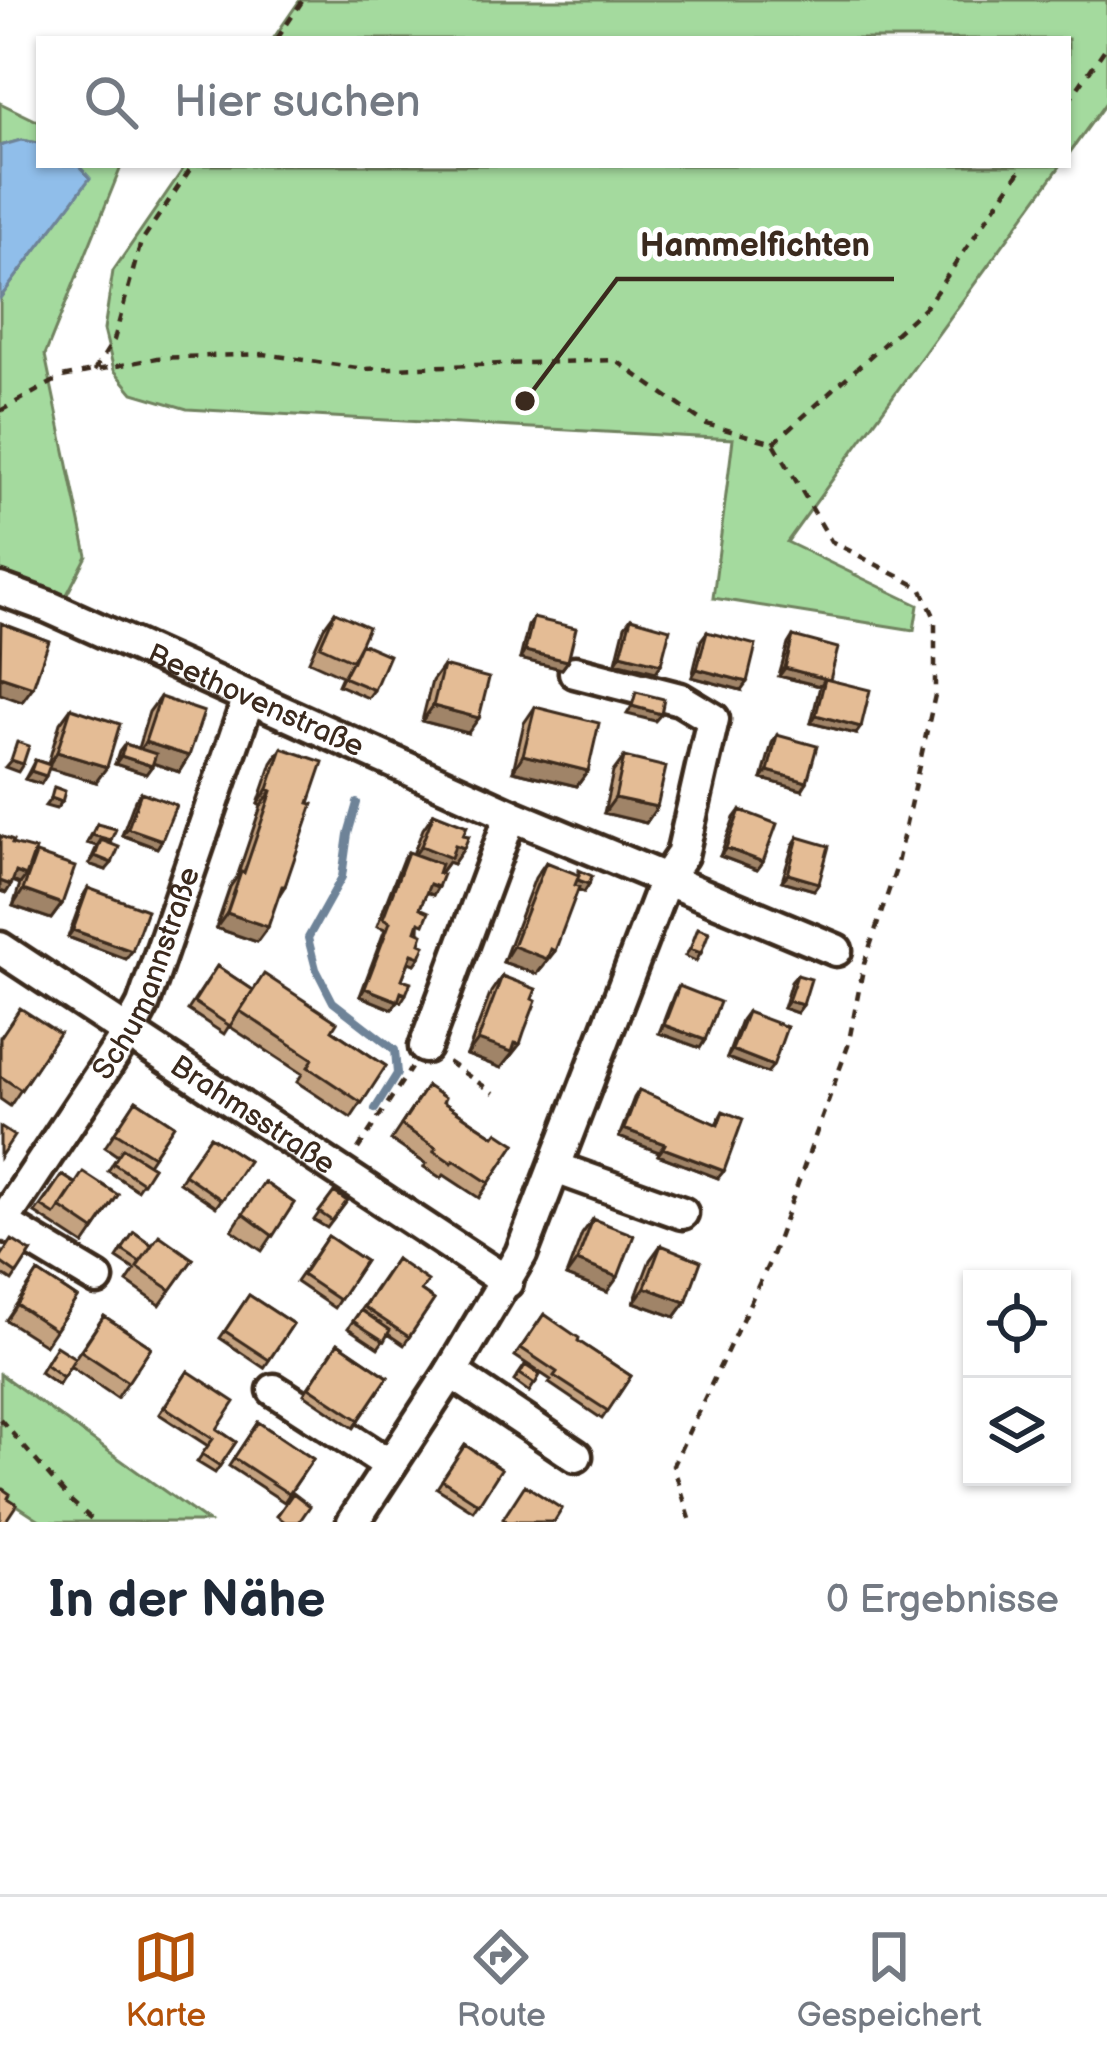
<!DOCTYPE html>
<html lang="de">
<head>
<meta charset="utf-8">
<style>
  body { margin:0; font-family:"Balsamiq Sans",sans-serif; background:#f6f6f7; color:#1f2937 }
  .controls { position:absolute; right:36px; bottom:36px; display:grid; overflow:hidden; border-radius:0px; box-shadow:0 3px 9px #0004 }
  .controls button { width:108px; height:108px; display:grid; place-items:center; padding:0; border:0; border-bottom:3px solid #e0e1e3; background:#fff; color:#1f2937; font:60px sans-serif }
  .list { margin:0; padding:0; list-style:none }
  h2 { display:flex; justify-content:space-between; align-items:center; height:156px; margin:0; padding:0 48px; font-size:51px }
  h2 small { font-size:39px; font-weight:400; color:#747a83 }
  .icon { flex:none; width:66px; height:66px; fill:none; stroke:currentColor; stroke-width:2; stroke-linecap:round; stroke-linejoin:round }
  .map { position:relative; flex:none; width:1107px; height:1522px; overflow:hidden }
  .search { position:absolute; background:#fff; box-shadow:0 3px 9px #0004; left:36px; right:36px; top:36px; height:132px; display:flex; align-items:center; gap:30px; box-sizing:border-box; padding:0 42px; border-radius:0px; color:#747a83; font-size:45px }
  .sheet { height:372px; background:#fff }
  nav { display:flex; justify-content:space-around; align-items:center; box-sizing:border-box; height:168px; border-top:3px solid #e0e1e3; background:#fff; font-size:33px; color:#747a83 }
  nav a { display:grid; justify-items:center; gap:6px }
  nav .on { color:#b45309 }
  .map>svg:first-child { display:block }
</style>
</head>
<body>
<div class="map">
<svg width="1107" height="1522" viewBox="0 0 1107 1522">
  <rect width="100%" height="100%" fill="#fff"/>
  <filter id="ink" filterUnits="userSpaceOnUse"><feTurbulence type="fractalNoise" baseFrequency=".00833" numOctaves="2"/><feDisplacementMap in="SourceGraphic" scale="24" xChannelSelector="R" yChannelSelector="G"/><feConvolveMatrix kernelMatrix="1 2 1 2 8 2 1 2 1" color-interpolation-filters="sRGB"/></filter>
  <g filter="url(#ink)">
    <path fill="#a4da9e" stroke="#70825e" stroke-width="3" d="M300 0H1107V101L1068 155V39H273Z
      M0 103 39 122V143L21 140 0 146Z
      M78 165 121 167 45 355 87 556 62 604 0 580V298L89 179Z
      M186 165H1061L787 542 918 605 914 630 713 598 733 439 187 409 133 393 114 370 104 330 113 271Z
      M0 1374 208 1522H43L0 1494Z"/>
    <path fill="#90beea" stroke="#6e8398" stroke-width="3" d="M21 140 39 143V165H78L90 178 0 298V146Z"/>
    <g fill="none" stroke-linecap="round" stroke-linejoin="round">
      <path stroke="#6e8398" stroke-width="8" d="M357 803 348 834 342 877 308 938 316 969 333 1002 395 1050 397 1074 375 1109"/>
      <g stroke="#3b2a1e" stroke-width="39">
        <g id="minor">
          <path id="s1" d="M0 589 49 607 511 815 836 950"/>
          <path id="s2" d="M0 948 507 1282"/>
          <path d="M425 1047 511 815"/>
          <path d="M556 1168 682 1213"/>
          <path d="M0 1221 97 1279"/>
          <path id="s3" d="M0 1226 128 1033 143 1005 249 697"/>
          <path d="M451 1372 576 1456"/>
          <path d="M274 1390 390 1465"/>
          <path d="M353 1522 451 1372 521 1254 665 880 682 855 713 719 680 699 575 672"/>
        </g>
      </g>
      <path stroke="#3b2a1e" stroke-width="4.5" stroke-dasharray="9 9" stroke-linecap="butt" d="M277 39 303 0
        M1068 102 1107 46
        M94 371 114 340 141 242 193 165
        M0 411 62 377 157 358 264 354 364 369 615 360 706 424 774 443 831 541 921 588 935 618V695L895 872 864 964 848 1046 769 1263 673 1465 691 1522
        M774 443 927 305 1024 165
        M448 1062 494 1093
        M358 1149 411 1068
        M0 1419 71 1501 95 1522"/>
      <use href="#minor" stroke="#fff" stroke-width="30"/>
    </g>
    <path fill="#c4a280" stroke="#3b2a1e" stroke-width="3" d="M335 612 361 643 374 690 368 698 338 685 342 676 309 661 324 627Z
      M533 618 568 661 562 669 520 659 528 626Z
      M631 618 661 664 656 672 616 662 625 626Z
      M707 632 741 690 692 677 701 640Z
      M793 636 830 680 856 734 811 723 820 686 779 676 788 644Z
      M443 666 468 733 422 721 432 681Z
      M160 697 189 756 179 772 153 763 146 774 115 764 119 752 125 744 138 748 149 712Z
      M535 707 588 771 577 786 513 771 524 723Z
      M71 708 96 782 49 768 41 784 25 779 35 760 48 764 60 723Z
      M777 735 802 790 762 779 772 743Z
      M282 748 309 803 285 886 278 897 257 942 216 928 230 887 237 877 261 806 258 804 272 763Z
      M624 757 657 807 646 823 604 813 613 772Z
      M141 792 162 840 157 848 122 835 135 800Z
      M740 810 763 862 757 870 720 856 734 818Z
      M434 813 463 835 464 848 453 864 448 862 440 873 433 895 427 892 420 908 419 932 420 957 415 964 409 962 402 979 406 994 401 1002 398 1001 392 1009 360 996 385 929 377 926 403 859 408 852 413 854 423 829Z
      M97 824 111 840 106 870 89 864 97 846 87 843Z
      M0 836 31 861 36 854 62 904 51 919 13 906 20 884 13 881 6 893 0 891Z
      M798 837 819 883 814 890 782 881 793 845Z
      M546 862 589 884 584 892 578 890 544 966 537 974 503 962 535 878Z
      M88 888 132 951 126 959 68 937 83 896Z
      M217 966 253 990 332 1030 386 1066 351 1118 297 1082 302 1074 229 1026 224 1034 188 1010Z
      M797 975 803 1005 797 1013 783 1008 791 982Z
      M502 976 520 1044 501 1068 467 1055 491 992Z
      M679 986 705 1040 700 1048 659 1033 674 994Z
      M747 1012 767 1073 727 1058 741 1020Z
      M59 1033 10 1106 0 1099V1037Z
      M427 1086 443 1102 494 1136 515 1144 479 1198 444 1175 441 1178 424 1167 426 1164 391 1140Z
      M639 1090 716 1124 723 1111 718 1178 658 1155 659 1152 619 1137 634 1098Z
      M136 1100 174 1125 148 1164 153 1167 137 1190 108 1171 118 1156 105 1147Z
      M210 1136 248 1161 216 1207 179 1182Z
      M62 1175 76 1184 118 1195 84 1245 35 1213Z
      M264 1182 294 1203 262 1251 232 1230Z
      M334 1192 347 1201 327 1228 314 1220Z
      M593 1219 607 1292 566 1276 582 1234Z
      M134 1232 152 1245 193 1259 160 1305 127 1282 135 1270 117 1258Z
      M328 1236 365 1261 334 1308 296 1282Z
      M661 1245 686 1302 675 1317 634 1302 650 1260Z
      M31 1252 12 1281 0 1273V1258Z
      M396 1259 421 1291 434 1300 404 1345 388 1334 378 1348 348 1328Z
      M38 1272 77 1298 45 1345 6 1320Z
      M249 1295 293 1324 264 1368 220 1338Z
      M544 1314 578 1341 631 1376 602 1419 549 1383 551 1380 515 1356Z
      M104 1316 151 1347 117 1398 70 1366 58 1385 40 1372 51 1354 75 1358Z
      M338 1343 388 1377 354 1428 304 1394Z
      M525 1365 540 1375 529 1392 514 1381Z
      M188 1371 217 1429 236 1442 215 1473 197 1462 208 1446 159 1414Z
      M258 1422 313 1459 284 1502 229 1466Z
      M465 1445 501 1469 473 1511 437 1488Z"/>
    <path fill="#a08468" stroke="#3b2a1e" stroke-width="3" d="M525 651 568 661 562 669 520 659Z
      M621 654 661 664 656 672 616 662Z
      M785 668 830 680 825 679 820 686 779 676Z
      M697 669 747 682 741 690 692 677Z
      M0 676 33 687 22 702 0 694Z
      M433 706 479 718 468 733 422 721Z
      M632 706 661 714 655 721 627 714Z
      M816 715 861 727 856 734 811 723Z
      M145 742 189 756 179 772 135 757Z
      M57 752 107 767 96 782 47 768Z
      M523 755 588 771 577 786 513 771Z
      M121 756 152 766 146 774 115 764Z
      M11 760 23 764 18 772 5 767Z
      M31 771 46 776 41 784 25 779Z
      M768 771 807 782 802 790 762 779Z
      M268 789 272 791 261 806 258 804Z
      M51 798 62 802 56 809 45 806Z
      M615 798 657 807 646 823 604 813Z
      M128 828 162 840 157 848 122 835Z
      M92 835 111 840 106 848 101 840 97 846 87 843Z
      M455 845 464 848 453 864 448 862 440 873 410 862 421 846Z
      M726 848 763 862 757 870 720 856Z
      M95 856 112 863 106 870 89 864Z
      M16 872 26 876 20 884 11 880Z
      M788 874 819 883 814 890 782 881Z
      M575 879 589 884 584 892 570 886Z
      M0 881 11 885 6 893 0 891Z
      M430 884 438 887 433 895 424 891Z
      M23 890 62 904 51 919 13 906Z
      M227 913 268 927 257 942 216 928Z
      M73 930 132 951 126 959 68 937Z
      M513 946 551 949 555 951 537 974 503 962Z
      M690 949 701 953 696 961 685 956Z
      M412 954 420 957 415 964 406 961Z
      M365 988 398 1001 392 1009 360 996Z
      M788 1001 803 1005 797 1013 783 1008Z
      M664 1025 705 1040 700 1048 659 1033Z
      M478 1040 515 1043 520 1044 501 1068 467 1055Z
      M732 1050 773 1066 767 1073 727 1058Z
      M624 1129 665 1144 659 1152 619 1137Z
      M663 1148 724 1171 718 1178 658 1155Z
      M577 1261 618 1277 607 1292 566 1276Z
      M645 1287 686 1302 675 1317 634 1302Z"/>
    <path fill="#e4bc95" stroke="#3b2a1e" stroke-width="3" d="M335 612 368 627 353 661 320 646Z
      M533 618 576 628 568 661 525 651Z
      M631 618 670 629 661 664 621 654Z
      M1 623 49 641 33 687 0 676Z
      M707 632 756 645 747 682 697 669Z
      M793 636 838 648 830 680 785 668Z
      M361 643 389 655 374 690 343 677Z
      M443 666 489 678 479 718 433 706Z
      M825 679 870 690 861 727 816 715Z
      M636 692 664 699 661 714 632 706Z
      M160 697 204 712 189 756 145 742Z
      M535 707 599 723 588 771 523 755Z
      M71 708 120 724 107 767 57 752Z
      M777 735 817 746 807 782 768 771Z
      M17 742 29 746 23 764 11 760Z
      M125 744 156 754 152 766 121 756Z
      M282 748 323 762 309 803 313 804 285 886H282L268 927 227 913 241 872 244 873 272 791 268 789Z
      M624 757 666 767 657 807 615 798Z
      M35 760 50 765 46 776 31 771Z
      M54 787 65 791 62 802 51 798Z
      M141 792 176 805 162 840 128 828Z
      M740 810 777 824 763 862 726 848Z
      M434 813 467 826 463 835 469 836 464 848 455 845 451 858 421 846Z
      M97 824 116 829 111 840 92 835Z
      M0 836 13 841 12 844 35 850 26 876 16 872 11 885 0 881Z
      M798 837 829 846 819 883 788 874Z
      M101 840 119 847 112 863 95 856Z
      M408 852 441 864 438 873 443 874 438 887 430 884 420 908 429 912 424 924 419 922 416 931 423 934 420 943 425 945 420 957 412 954 402 979 411 982 406 994 401 992 398 1001 365 988 390 922 383 918Z
      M36 854 75 867 62 904 23 890Z
      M546 862 579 875 575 885 579 887 555 951 551 949 547 959 513 946Z
      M579 870 592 876 589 884 578 880Z
      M88 888 147 910 132 951 73 930Z
      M698 928 709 932 701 953 690 949Z
      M217 966 253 990 230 1026 194 1002Z
      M264 974 337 1022 332 1030 386 1066 362 1103 308 1067 313 1059 240 1011Z
      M797 975 811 979 803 1005 788 1001Z
      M502 976 536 989 532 999 536 1001 524 1032 520 1044 515 1043 512 1052 478 1040Z
      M679 986 720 1002 705 1040 664 1025Z
      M20 1008 59 1033 21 1090 0 1076V1038Z
      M747 1012 787 1027 773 1066 732 1050Z
      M427 1086 445 1098 443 1102 477 1125 494 1136 497 1132 515 1144 489 1183 454 1160 452 1163 434 1151 436 1148 401 1125Z
      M639 1090 718 1125 723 1111 743 1119 724 1171 663 1148 665 1144 624 1129Z
      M136 1100 174 1125 153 1156 115 1132Z
      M0 1127 14 1136 0 1157Z
      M210 1136 248 1161 222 1200 184 1174Z
      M123 1148 153 1167 143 1183 113 1163Z
      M83 1172 118 1195 94 1230 60 1207Z
      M62 1175 76 1184 55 1215 41 1206Z
      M264 1182 294 1203 273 1236 243 1214Z
      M334 1192 347 1201 332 1221 319 1212Z
      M593 1219 634 1235 618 1277 577 1261Z
      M134 1232 152 1245 140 1262 122 1250Z
      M159 1235 193 1259 171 1290 137 1267Z
      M328 1236 365 1261 339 1300 302 1275Z
      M12 1240 31 1252 17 1274 0 1262V1258Z
      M661 1245 701 1261 686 1302 645 1287Z
      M396 1259 428 1281 421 1291 434 1300 409 1337 364 1307Z
      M38 1272 77 1298 55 1330 17 1305Z
      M249 1295 293 1324 269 1360 225 1331Z
      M361 1310 390 1330 384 1341 353 1321Z
      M544 1314 579 1338 578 1341 631 1376 608 1411 554 1376 557 1372 521 1348Z
      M104 1316 151 1347 128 1382 81 1351Z
      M338 1343 388 1377 359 1420 309 1387Z
      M56 1346 75 1358 63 1377 45 1364Z
      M525 1365 540 1375 535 1384 520 1374Z
      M188 1371 235 1402 217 1429 236 1442 220 1466 202 1454 213 1439 165 1407Z
      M258 1422 313 1459 289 1494 234 1458Z
      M465 1445 501 1469 479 1504 442 1480Z
      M525 1485 562 1509 554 1522H507L503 1519Z
      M0 1487 10 1494 8 1498 17 1504 5 1522H0Z
      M293 1493 310 1506 299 1522H285L277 1516Z"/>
  </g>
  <g text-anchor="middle" stroke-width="10" stroke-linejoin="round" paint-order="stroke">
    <g font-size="30" fill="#3b2a1e" stroke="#fff">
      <text dy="10" stroke="none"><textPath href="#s1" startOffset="279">Beethovenstraße</textPath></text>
      <text dy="10" stroke="none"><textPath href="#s3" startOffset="294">Schumannstraße</textPath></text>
      <text dy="10" stroke="none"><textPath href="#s2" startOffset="303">Brahmsstraße</textPath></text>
    </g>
  </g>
  <path fill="none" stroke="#3b2a1e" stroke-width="4.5" d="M525 401L617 279H894"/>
  <circle fill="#3b2a1e" stroke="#fff" stroke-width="4.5" cx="525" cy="401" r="12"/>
  <g font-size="33" text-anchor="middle" font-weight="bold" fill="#3b2a1e" stroke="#fff" stroke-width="10" stroke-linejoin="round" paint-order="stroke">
    <text x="755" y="256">Hammelfichten</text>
  </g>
</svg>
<div class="controls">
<button><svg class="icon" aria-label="locate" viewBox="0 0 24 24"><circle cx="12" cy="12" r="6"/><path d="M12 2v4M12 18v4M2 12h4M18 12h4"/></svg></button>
<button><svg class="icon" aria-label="layers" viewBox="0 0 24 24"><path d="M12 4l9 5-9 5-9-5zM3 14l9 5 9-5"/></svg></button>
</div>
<div class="search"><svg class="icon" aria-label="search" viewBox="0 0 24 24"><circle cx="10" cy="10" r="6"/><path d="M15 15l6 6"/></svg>Hier suchen</div>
</div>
<section class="sheet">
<h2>In der Nähe<small>0 Ergebnisse</small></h2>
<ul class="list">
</ul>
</section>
<nav>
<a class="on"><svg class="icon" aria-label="map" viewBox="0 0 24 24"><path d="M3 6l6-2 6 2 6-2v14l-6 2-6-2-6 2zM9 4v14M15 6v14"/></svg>Karte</a>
<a><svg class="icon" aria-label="directions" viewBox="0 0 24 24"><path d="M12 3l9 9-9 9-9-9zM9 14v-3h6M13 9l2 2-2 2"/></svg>Route</a>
<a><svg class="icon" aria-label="saved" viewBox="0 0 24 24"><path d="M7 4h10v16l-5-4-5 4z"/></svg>Gespeichert</a>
</nav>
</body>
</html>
